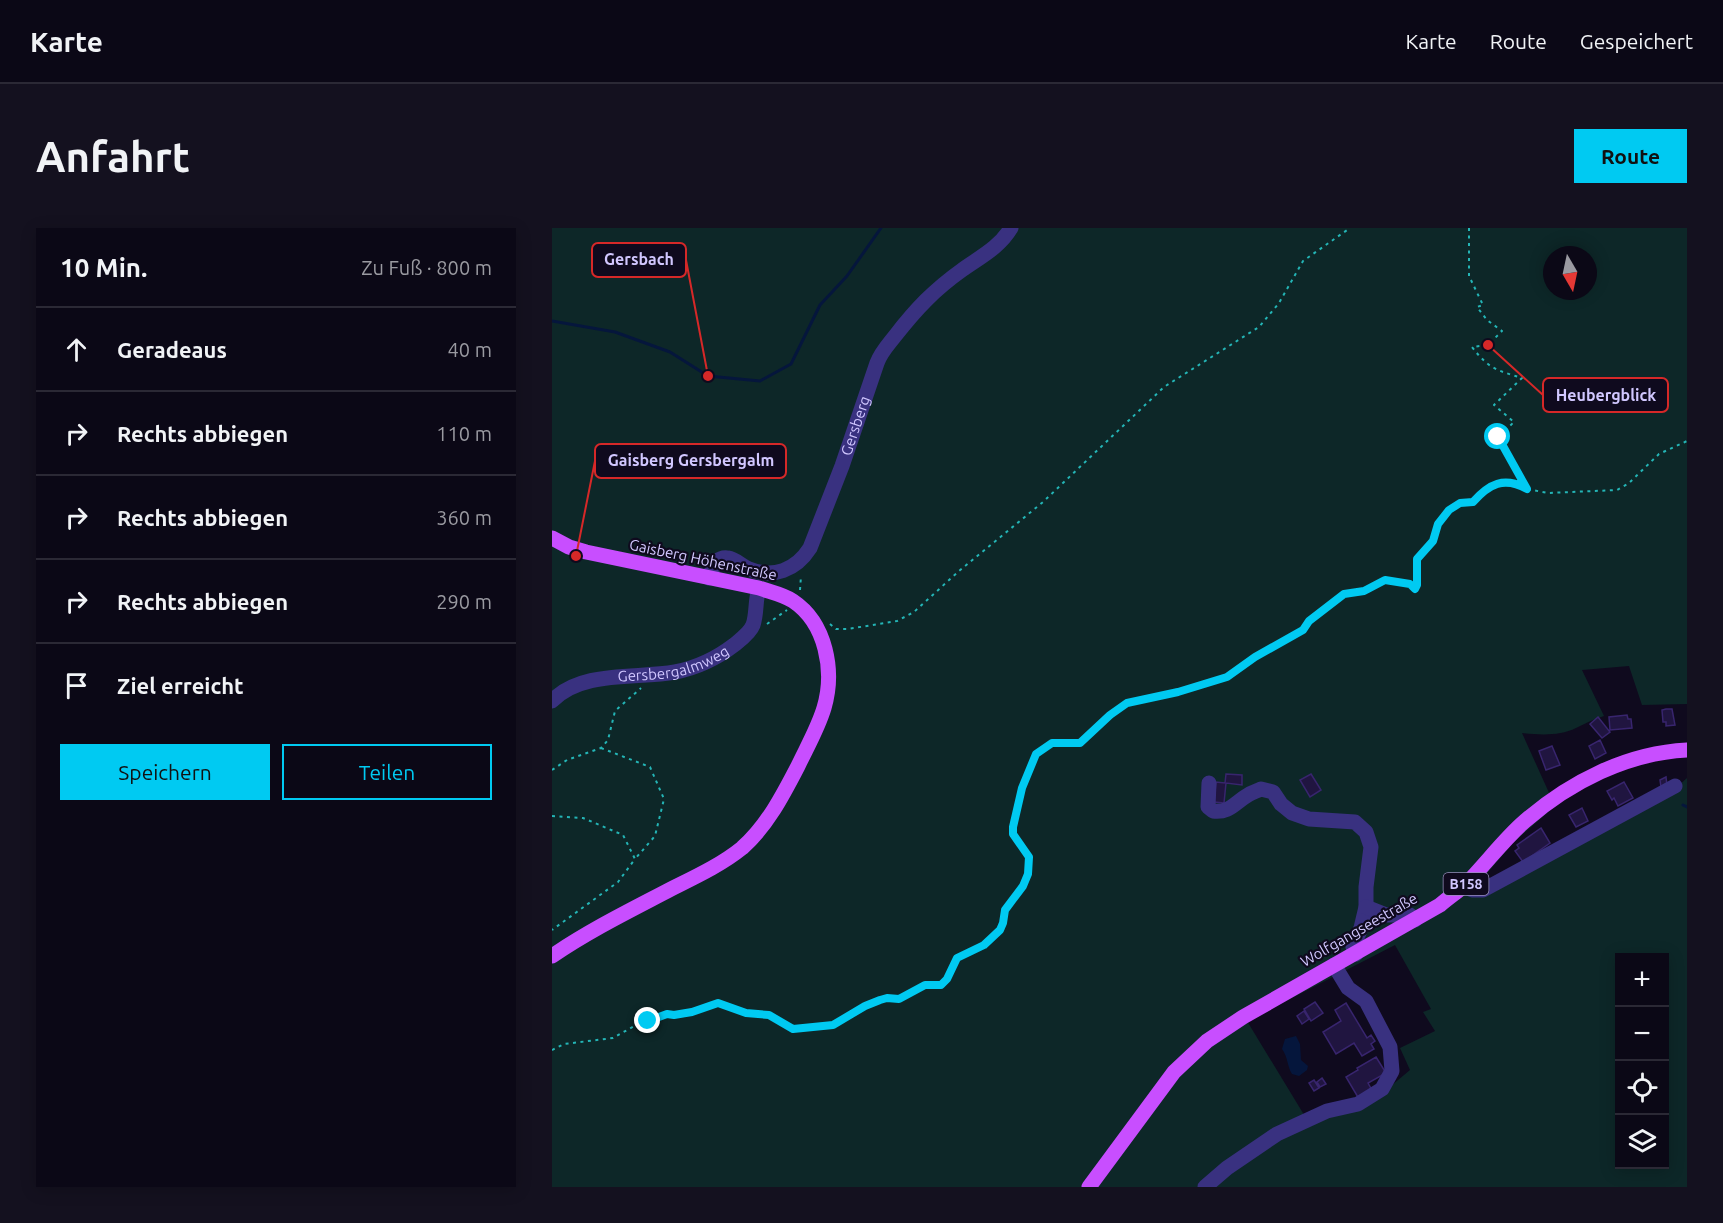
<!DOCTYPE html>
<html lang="de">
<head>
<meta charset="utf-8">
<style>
  body { margin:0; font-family:Ubuntu,sans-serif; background:#14111f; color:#f1f3f6 }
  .controls { position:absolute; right:18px; bottom:18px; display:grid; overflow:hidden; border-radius:0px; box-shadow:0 3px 15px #0003 }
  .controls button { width:54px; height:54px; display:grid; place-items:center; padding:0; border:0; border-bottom:2px solid #2b2935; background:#0b0816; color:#f1f3f6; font:30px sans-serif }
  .compass { position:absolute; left:991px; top:18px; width:54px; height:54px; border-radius:50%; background:#0b0816; box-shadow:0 3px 15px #0003; rotate:171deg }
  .stop { position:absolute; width:18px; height:18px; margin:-14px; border:4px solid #00caf2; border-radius:50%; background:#fff }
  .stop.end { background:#00caf2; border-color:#fff; box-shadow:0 2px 6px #0008 }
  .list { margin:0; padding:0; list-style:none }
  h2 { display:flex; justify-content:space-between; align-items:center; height:78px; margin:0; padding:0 24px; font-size:26px }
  h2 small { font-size:20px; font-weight:400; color:#9a9aa1 }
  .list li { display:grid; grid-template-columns:39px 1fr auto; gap:18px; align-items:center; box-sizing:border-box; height:84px; padding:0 24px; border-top:2px solid #2b2935 }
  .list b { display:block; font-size:22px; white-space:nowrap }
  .list em { font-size:20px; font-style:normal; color:#9a9aa1 }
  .actions { display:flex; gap:12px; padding:18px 24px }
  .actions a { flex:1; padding:14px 0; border:2px solid #00caf2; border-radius:0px; text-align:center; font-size:21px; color:#00caf2 }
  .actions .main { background:#00caf2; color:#111 }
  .icon { flex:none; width:33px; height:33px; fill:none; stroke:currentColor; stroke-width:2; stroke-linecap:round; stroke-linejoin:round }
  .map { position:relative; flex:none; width:1135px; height:959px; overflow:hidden; border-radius:0px }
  header { display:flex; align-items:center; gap:36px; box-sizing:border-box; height:84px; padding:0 30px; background:#0b0816; border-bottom:2px solid #2b2935 }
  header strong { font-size:28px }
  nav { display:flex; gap:33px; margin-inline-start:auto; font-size:21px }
  .intro { display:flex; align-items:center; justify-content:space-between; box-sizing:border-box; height:144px; padding:0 36px }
  h1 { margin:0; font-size:42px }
  .button { padding:15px 27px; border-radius:0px; background:#00caf2; color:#111; font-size:21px; font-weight:700 }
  main { display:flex; gap:36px; padding:0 36px }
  aside { flex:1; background:#0b0816; border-radius:0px; box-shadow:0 3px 15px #0003 }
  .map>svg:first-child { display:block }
</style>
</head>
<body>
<header>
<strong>Karte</strong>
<nav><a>Karte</a><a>Route</a><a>Gespeichert</a></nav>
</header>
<div class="intro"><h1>Anfahrt</h1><a class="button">Route</a></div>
<main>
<aside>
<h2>10 Min.<small>Zu Fuß · 800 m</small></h2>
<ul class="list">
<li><svg class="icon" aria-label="ahead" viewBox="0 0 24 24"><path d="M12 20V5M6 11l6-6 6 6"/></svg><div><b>Geradeaus</b></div><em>40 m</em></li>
<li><svg class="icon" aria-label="right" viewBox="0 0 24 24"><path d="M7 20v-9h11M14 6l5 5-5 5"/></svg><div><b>Rechts abbiegen</b></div><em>110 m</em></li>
<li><svg class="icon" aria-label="right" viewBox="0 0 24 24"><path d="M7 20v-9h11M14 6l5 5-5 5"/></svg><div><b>Rechts abbiegen</b></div><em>360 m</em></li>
<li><svg class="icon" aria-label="right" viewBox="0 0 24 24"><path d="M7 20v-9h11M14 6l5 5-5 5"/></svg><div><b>Rechts abbiegen</b></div><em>290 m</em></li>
<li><svg class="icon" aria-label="arrive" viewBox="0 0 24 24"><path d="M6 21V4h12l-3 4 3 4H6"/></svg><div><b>Ziel erreicht</b></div></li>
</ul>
<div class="actions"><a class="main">Speichern</a><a>Teilen</a></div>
</aside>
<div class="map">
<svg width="1135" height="959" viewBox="0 0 1135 959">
  <rect width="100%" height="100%" fill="#0f0a1e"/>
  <path fill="#0d2728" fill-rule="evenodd" d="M0 0H1135V476L1090 477 1077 438 1030 442 1052 488C1042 491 1034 495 1024 500 1008 508 988 507 970 505L1003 578 961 615 925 657 1114 569 1135 550V959H0ZM1000 27H1036V63H1000ZM843 717 879 781 871 784 883 803 848 820 858 842 815 878 757 895 695 793ZM1068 730H1112V936H1068Z"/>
  <path fill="#05163c" d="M744 808 748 816 749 832 756 838 755 842 747 848 740 846C735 838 736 829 730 821L733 811Z"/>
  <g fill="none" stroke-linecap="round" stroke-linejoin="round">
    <path stroke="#05163c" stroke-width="3" d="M0 93 63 104 118 124 156 148 208 153 239 136 268 77 295 48 329 0
      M1131 577 1135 579"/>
  </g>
  <path fill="#201540" stroke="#38256e" stroke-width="1.5" d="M1114 481H1120L1123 497 1114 498V494H1111L1110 482Z
    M1075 487 1076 491H1079L1080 500 1058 502 1057 489Z
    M1046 489 1058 504 1050 510 1038 496Z
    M1048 512 1054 525 1043 531 1037 518Z
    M1000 518 1008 537 994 542 987 523Z
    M674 546 690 547V557L674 555 672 575 662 574 664 554 673 555Z
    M759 546 769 562 758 569 748 552Z
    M1114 549 1115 558 1109 559 1108 552Z
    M1072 554 1081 570 1066 578 1062 570 1060 572 1055 563Z
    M1030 580 1036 593 1024 599 1017 587Z
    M989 600 998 615 971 634 963 623 967 620 965 617Z
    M763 774 771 785 759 793 752 781Z
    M794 775 815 810 819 807 823 813 819 816 822 821 810 828 802 815 784 826 771 804 789 793 783 782Z
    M752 783 757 791 750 796 745 788Z
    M824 829 834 845 816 855 821 864 807 871 794 849 806 842 805 840Z
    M770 850 774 856 768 859 765 854Z
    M762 852 767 860 762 863 757 855Z"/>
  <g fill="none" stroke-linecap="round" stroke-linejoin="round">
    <path stroke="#24b5b6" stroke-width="2" stroke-dasharray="3 4.5" stroke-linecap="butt" d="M917 0V48L931 77 925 79 935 92 950 103 936 117 920 119C937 141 944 142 970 150L942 177 962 194 946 209 974 259
      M248 362 249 348
      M215 396 235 382
      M278 396 284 401H296L345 393 362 384 407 343 491 274 612 159 707 99 727 75 751 33 798 0
      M49 520 98 539 112 571 103 608 83 631
      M0 542 15 532 49 520 56 512 63 483 89 460
      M0 588 31 590 71 607 83 631 66 654 0 702
      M0 822 12 816 61 810 84 797 103 789 140 784 166 775 194 785 217 787 241 801 257 799 269 800 281 797 297 787 303 785 313 778 328 772 335 770 347 771 373 757H389L395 751 406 730 432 717 448 702 451 695 453 682 471 658 476 646 477 629 475 623 461 606V599L470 560 484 526 500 515H528L558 487 575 475 626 464 675 449 703 429 751 402 757 393 792 366 812 363 833 352 858 355 863 361 865 357V331L881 313 886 296 897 282 908 275 921 274 935 259 950 253 966 255 975 261 996 265 1065 262 1077 255 1107 226 1135 213"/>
    <g stroke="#393180" stroke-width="15">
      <path id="s1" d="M157 350 163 334C167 331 171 329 176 330 184 331 189 338 197 341 221 351 244 342 258 320L290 238 325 135C329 124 336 117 343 108 364 81 382 62 410 42 428 29 447 20 459 0"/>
      <path id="s2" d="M0 473C29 442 85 451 123 444 144 440 165 430 182 417 188 412 198 405 201 397 205 386 203 372 207 360"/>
      <path d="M657 555 656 579 661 583C678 585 682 575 696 567 700 564 705 563 709 561L721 564 729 576 740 585 757 591 803 594 814 604 819 619 814 659V679L809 700 801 719 804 726"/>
      <path d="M912 657 920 662H931L1123 558"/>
      <path d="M814 679 834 687H858L863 692"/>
      <path d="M653 959 675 940 725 906 775 883 806 876 830 861 840 843 838 819 814 773 796 760 782 737"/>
    </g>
    <path stroke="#c84eff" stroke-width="15" d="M0 310 17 319 34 324 207 360C218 364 230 366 241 373 274 395 283 443 272 480 266 500 255 519 246 538 231 567 215 598 190 620 169 637 143 649 119 661 79 682 38 702 0 728
      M537 959 622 844 655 813 691 789 888 677C896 670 905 664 913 657 934 636 951 612 973 593 1018 554 1075 525 1135 522"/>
  </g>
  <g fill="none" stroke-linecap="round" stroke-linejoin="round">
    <path stroke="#00caf2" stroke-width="8" d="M96 793 115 786 122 787 140 784 166 775 194 785 217 787 241 801 281 797 313 778 328 772 335 770 347 771 373 757H389L395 751 405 730 432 717 448 702 451 695 453 682 471 658 476 646 477 629 461 606V599L470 560 484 526 500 515H528L558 487 575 475 626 464 675 449 703 429 751 402 757 393 792 366 812 363 833 352 858 356 863 361 865 357V331L881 313 886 296 897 282 908 275 921 274C937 256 952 248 975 261L946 209"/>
  </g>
  <g text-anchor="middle" stroke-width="4.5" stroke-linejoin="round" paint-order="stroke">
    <rect fill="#0f0a1e" stroke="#978ebc" stroke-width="1.5" x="891.5" y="645" width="45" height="22" rx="4.5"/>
    <g font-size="14" font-weight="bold" fill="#d1c7ff">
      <text x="914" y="661">B158</text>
    </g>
    <g font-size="15" fill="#d1c7ff" stroke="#0f0a1e">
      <text dy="5" stroke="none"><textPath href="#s1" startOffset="256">Gersberg</textPath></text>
      <text transform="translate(151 332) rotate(12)" y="5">Gaisberg Höhenstraße</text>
      <text dy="5" stroke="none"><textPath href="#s2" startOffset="129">Gersbergalmweg</textPath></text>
      <text transform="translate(807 702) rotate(-30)" y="5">Wolfgangseestraße</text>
    </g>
  </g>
  <path fill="none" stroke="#d62828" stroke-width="2" d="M156 148L134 32M936 117L991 167M24 328L43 233"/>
  <g fill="#d62828" stroke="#0f0a1e" stroke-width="2">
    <circle cx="156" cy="148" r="6"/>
    <circle cx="936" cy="117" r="6"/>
    <circle cx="24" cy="328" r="6"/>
  </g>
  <g fill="#0f0a1e" stroke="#d62828" stroke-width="2">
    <rect x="40" y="15" width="94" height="34" rx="6"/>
    <rect x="991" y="150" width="125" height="34" rx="6"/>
    <rect x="43" y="216" width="191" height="34" rx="6"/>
  </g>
  <g font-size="16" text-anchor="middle" font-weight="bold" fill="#d1c7ff">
    <text x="87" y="37">Gersbach</text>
    <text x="1054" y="173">Heubergblick</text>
    <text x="139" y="238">Gaisberg Gersbergalm</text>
  </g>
</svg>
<div class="controls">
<button>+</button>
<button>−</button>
<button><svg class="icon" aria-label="locate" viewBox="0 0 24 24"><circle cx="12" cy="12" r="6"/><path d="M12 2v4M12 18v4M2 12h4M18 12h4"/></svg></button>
<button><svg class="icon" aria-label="layers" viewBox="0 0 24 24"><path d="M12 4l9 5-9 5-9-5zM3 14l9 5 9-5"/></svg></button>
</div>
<svg class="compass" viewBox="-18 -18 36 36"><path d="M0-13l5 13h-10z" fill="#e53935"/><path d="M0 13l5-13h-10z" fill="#9a9aa1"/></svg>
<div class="stop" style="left:946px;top:209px"></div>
<div class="stop end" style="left:96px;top:793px"></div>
</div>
</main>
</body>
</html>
